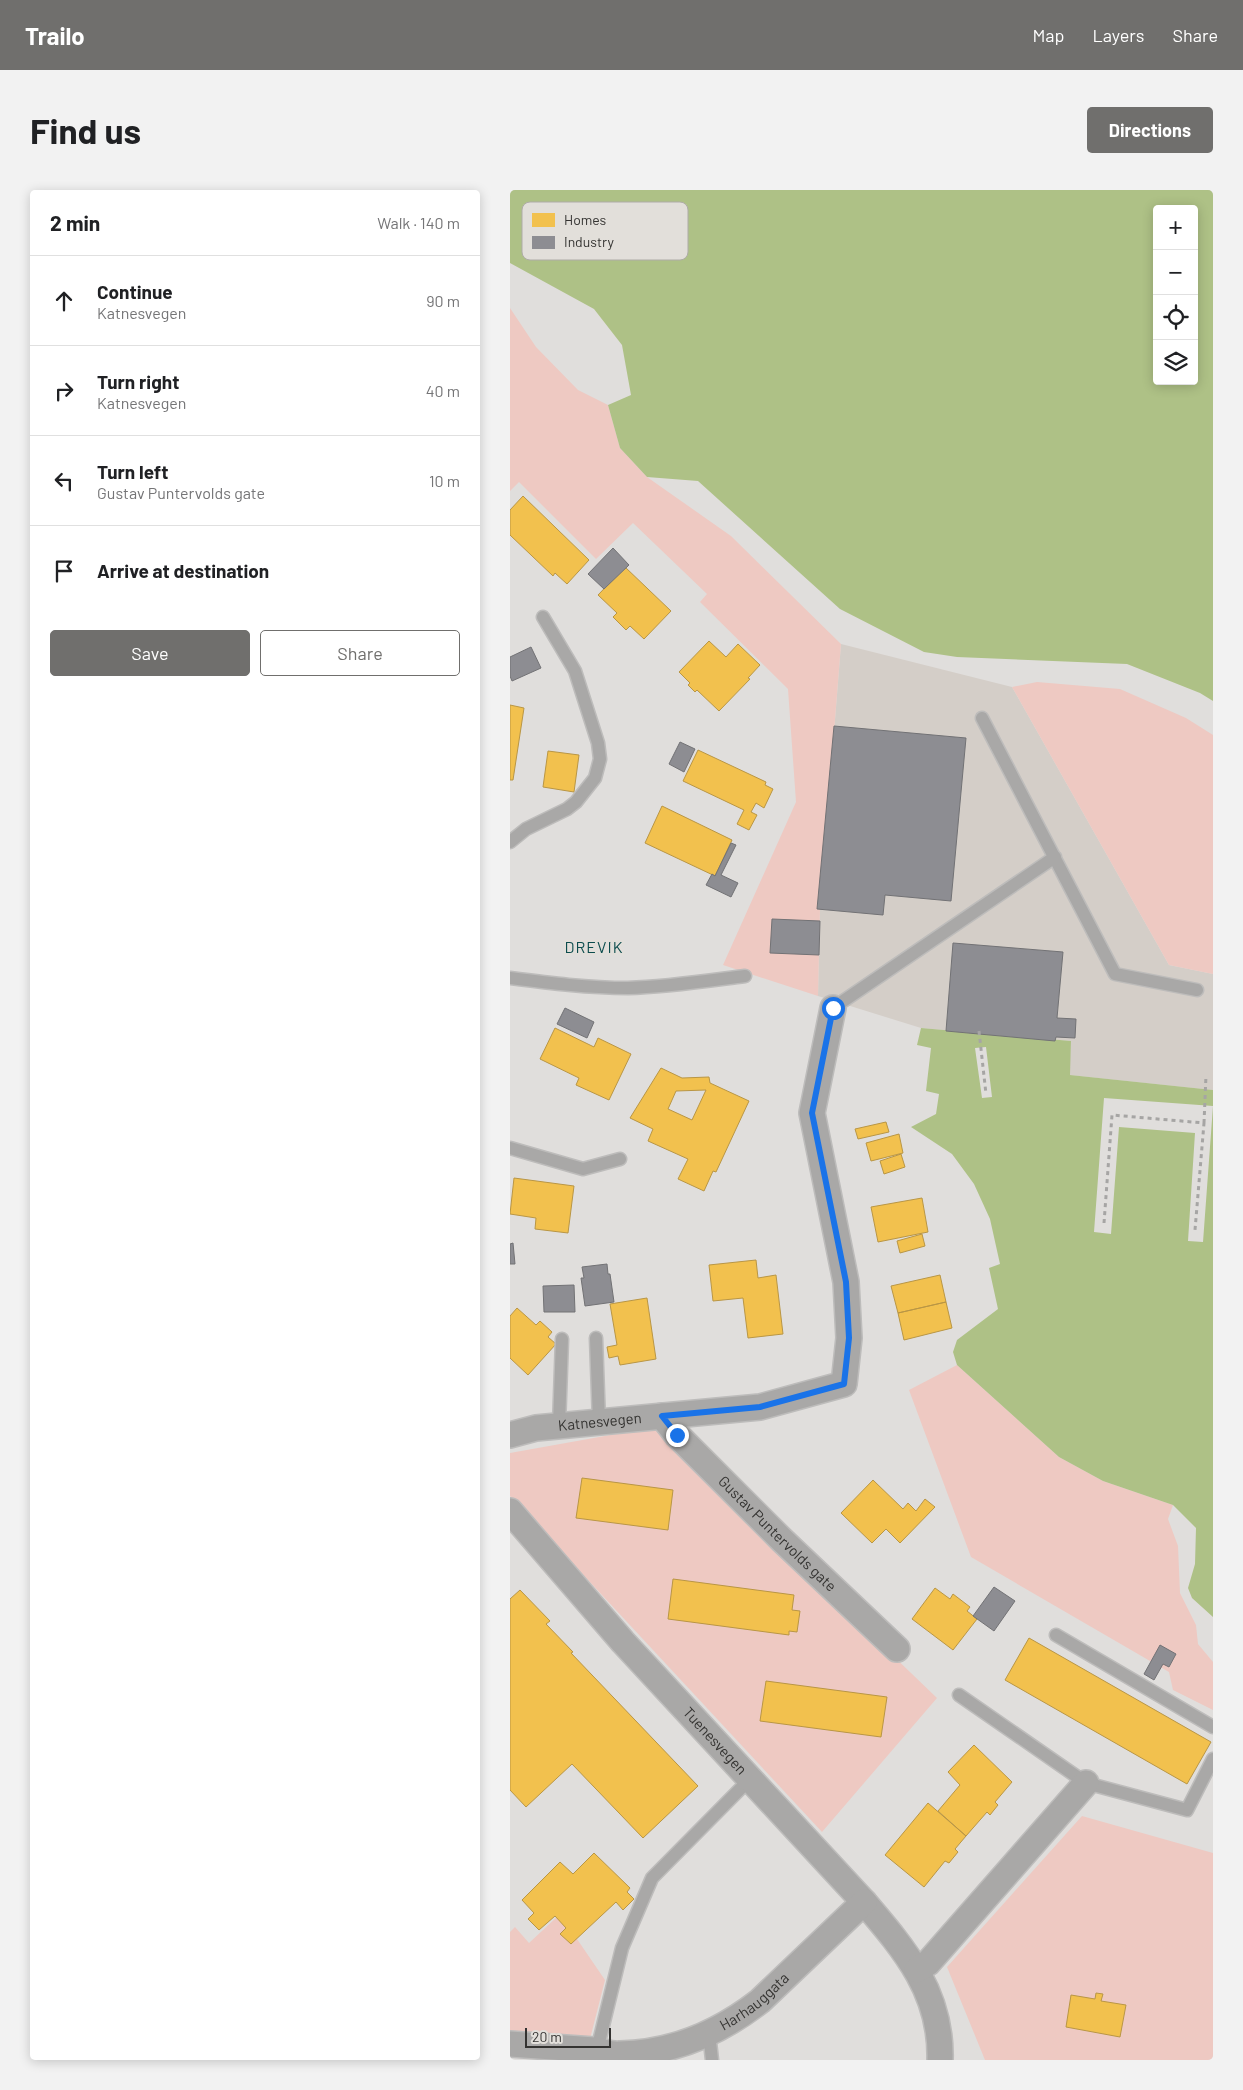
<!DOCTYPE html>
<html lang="en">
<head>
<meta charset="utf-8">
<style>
  body { margin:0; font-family:Barlow,sans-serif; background:#f2f2f2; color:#202124 }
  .controls { position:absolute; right:15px; top:15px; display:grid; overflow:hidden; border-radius:5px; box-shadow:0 2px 12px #0003 }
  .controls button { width:45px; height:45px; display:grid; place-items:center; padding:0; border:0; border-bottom:1px solid #e0e0e0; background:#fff; color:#202124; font:25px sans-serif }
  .scale { position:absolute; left:15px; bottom:12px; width:86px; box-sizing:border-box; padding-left:5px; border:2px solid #343331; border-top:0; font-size:14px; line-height:18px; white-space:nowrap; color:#343331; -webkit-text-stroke:4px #e2dfda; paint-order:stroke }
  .stop { position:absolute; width:15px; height:15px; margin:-11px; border:4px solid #1a73e8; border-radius:50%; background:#fff }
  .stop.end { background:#1a73e8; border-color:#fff; box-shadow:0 1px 5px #0008 }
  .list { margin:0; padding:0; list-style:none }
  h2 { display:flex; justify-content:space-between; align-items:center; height:65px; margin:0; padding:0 20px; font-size:21px }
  h2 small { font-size:16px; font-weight:400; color:#757577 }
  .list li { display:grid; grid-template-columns:32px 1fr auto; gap:15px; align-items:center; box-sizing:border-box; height:90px; padding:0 20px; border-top:1px solid #e0e0e0 }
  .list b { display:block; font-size:19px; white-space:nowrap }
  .list p { margin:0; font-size:16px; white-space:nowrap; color:#757577 }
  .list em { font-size:16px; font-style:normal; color:#757577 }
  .actions { display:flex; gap:10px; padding:15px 20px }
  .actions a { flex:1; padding:11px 0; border:1px solid #706f6d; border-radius:5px; text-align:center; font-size:18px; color:#706f6d }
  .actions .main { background:#706f6d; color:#fff }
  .icon { flex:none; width:28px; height:28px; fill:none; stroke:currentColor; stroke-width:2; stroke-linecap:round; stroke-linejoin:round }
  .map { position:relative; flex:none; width:703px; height:1870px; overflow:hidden; border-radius:5px }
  header { display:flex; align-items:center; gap:30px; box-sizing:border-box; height:70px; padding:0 25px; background:#706f6d; color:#fff }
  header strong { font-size:24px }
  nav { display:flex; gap:28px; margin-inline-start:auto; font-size:18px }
  .intro { display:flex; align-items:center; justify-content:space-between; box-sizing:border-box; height:120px; padding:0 30px }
  h1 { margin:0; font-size:35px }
  .button { padding:12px 22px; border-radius:5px; background:#706f6d; color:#fff; font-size:18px; font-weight:700 }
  main { display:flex; gap:30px; padding:0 30px }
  aside { flex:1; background:#fff; border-radius:5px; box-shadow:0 2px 12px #0003 }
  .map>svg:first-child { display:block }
</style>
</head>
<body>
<header>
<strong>Trailo</strong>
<nav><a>Map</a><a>Layers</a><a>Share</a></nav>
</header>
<div class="intro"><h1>Find us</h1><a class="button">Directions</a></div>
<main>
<aside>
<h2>2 min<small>Walk · 140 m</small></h2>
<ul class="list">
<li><svg class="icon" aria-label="ahead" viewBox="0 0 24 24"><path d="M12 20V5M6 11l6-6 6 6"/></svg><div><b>Continue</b><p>Katnesvegen</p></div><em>90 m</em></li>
<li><svg class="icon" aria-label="right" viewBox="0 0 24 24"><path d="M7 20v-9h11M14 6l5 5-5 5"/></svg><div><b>Turn right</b><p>Katnesvegen</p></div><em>40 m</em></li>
<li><svg class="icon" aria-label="left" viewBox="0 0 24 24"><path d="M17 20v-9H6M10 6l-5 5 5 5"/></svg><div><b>Turn left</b><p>Gustav Puntervolds gate</p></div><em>10 m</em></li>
<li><svg class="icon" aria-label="arrive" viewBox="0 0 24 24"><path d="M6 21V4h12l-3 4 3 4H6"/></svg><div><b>Arrive at destination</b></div></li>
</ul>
<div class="actions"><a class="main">Save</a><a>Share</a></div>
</aside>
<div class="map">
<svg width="703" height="1870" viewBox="0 0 703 1870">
  <rect width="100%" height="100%" fill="#e0dedc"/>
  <path fill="#d4cec8" d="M331 454 502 497 659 775 703 784V900L559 885 561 851 411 838 308 806 310 719Z"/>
  <path fill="#eec9c2" d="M0 118 26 157 68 200 98 215 110 258 137 287 221 346 331 454 310 719 308 806 213 775 286 612 278 499 190 412 197 404 123 333 86 369 9 292 0 301Z
    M527 492 610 499 676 528 703 545V784L659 775 502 497Z
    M447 1175 549 1267 593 1291 663 1315 658 1329 668 1356 670 1403 686 1435 688 1454 703 1472V1520L663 1500 659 1482 461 1367 399 1200Z
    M145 1237 427 1508 312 1642 0 1306V1263Z
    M572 1626 703 1663V1870H475L437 1777Z
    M47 1727 67 1749 95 1790 80 1849 0 1843V1742L5 1737 19 1753Z"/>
  <path fill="#aec186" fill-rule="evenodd" d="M0 0H703V511L690 503 617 474 447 467 414 462 330 419 188 291 137 287 110 258 98 215 121 205 112 155 84 119 0 73ZM647 19H684V191H647Z
    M411 838 561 851 560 885 703 900V1427L682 1408 678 1398 685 1374 686 1338 663 1315 593 1291 549 1267 447 1175 443 1162 447 1150 488 1119 479 1078 490 1074 480 1029 464 994 442 964 401 937 426 924 429 904 416 901 421 858 407 855Z"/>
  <path fill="#e0dedc" d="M476 857 482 907 472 908 465 858Z
    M594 908 703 916 693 1052 678 1051 685 943 609 937 601 1044 584 1042Z"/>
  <path fill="#f2c14e" stroke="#b99645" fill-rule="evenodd" d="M13 306 79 370 57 394 45 383 43 386 0 345V320Z
    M115 377 161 421 134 449 120 436 116 440 103 427 107 423 88 405Z
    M199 451 216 467 228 454 250 475 238 488 240 489 209 521 187 500 185 502 178 495 180 493 169 482Z
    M0 515 14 518 3 590H0Z
    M188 560 256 592 255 595 263 599 254 618 246 613 241 622 247 625 239 640 227 634 234 620 173 591Z
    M38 561 69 565 64 602 33 597Z
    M152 616 222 650 205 686 135 653Z
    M45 838 84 857 88 848 121 864 99 910 66 895 69 888 30 869Z
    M151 878 172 888 199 887 200 893 239 911 206 982 203 981 194 1001 168 989 178 969 138 951 143 939 120 928ZM196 900 182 930 158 919 166 901Z
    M376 932 379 942 348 949 345 939Z
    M389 944 393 963 361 971 356 953Z
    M391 964 395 977 374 984 370 971Z
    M4 988 64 996 58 1043 25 1039 26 1028 0 1024Z
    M412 1008 418 1042 368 1052 361 1017Z
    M412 1044 415 1056 390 1063 387 1051Z
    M246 1070 248 1088 266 1085 273 1144 238 1148 233 1108 203 1111 199 1075Z
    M430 1085 436 1112 388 1123 381 1096Z
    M137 1108 146 1169 110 1175 108 1166 99 1168 97 1157 107 1155 100 1114Z
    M436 1112 442 1138 394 1150 388 1123Z
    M7 1118 26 1135 30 1131 42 1142 38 1147 46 1154 18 1185 0 1168V1126Z
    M72 1288 163 1300 158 1340 66 1328Z
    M363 1290 393 1319 398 1313 406 1321 415 1309 425 1317 390 1353 376 1339 362 1353 331 1323Z
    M163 1389 284 1405 282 1420 290 1421 287 1442 279 1441V1445L158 1429Z
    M425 1398 440 1409 443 1404 460 1417 457 1421 467 1429 443 1460 402 1429Z
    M10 1400 40 1431 36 1434 63 1462 61 1463 188 1596 133 1648 62 1574 16 1617 0 1600V1409Z
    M519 1448 701 1552 677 1594 495 1490Z
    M256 1491 377 1507 371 1547 250 1531Z
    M464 1555 502 1592 485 1612 488 1615 480 1625 477 1622 456 1646 428 1621 450 1595 438 1582Z
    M418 1613 456 1646 445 1659 448 1662 439 1673 435 1671 414 1697 375 1665Z
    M84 1663 120 1698 117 1702 124 1709 113 1720 106 1712 61 1754 50 1744 56 1738 45 1726 29 1740 18 1729 24 1723 12 1710 50 1672 63 1684Z
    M586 1803 593 1804 591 1811 616 1815 610 1847 556 1837 561 1805 585 1809Z"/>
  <path fill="#8d8d92" stroke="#727275" d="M103 358 119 375 94 399 78 384Z
    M21 457 31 478 2 491 0 486V467Z
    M324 536 456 548 441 711 375 705 373 725 307 719Z
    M170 552 185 559 174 582 159 574Z
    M221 653 226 655 211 685 228 693 221 707 196 695 202 684 205 686Z
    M262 729 310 731 309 765 260 763Z
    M443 753 553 762 547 828 566 829 565 848 546 847 545 851 436 841Z
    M55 818 84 832 77 848 47 834Z
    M3 1053 5 1074H0V1054Z
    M97 1074 98 1084H100L104 1112 75 1116 71 1088H74L72 1077Z
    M64 1095 65 1122H34L33 1096Z
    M484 1397 505 1411 484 1441 463 1426Z
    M650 1455 666 1464 659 1477 653 1474 644 1490 634 1484Z"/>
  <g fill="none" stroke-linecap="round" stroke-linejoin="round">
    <g stroke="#bdbcbb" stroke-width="15">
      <path id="service" d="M472 528 605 784 687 800
        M0 652 16 639 57 619 66 612 85 588 90 569 88 553 65 481 33 427
        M0 788C39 793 78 798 118 798 157 797 196 791 235 786
        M323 818 545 667
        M0 958 73 979 110 969
        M86 1148 89 1232
        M49 1235 52 1149
        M546 1445 703 1537
        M449 1505 576 1593 677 1620 703 1569
        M199 1843 202 1870
        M87 1860 112 1758 142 1688 240 1589"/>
    </g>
    <g stroke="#bdbcbb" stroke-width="28">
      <g id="minor">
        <path id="s1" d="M152 1226 167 1245 272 1350 387 1459"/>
        <path id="s2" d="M0 1245 26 1238 250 1217 334 1194 339 1148 336 1092 302 923 323 818"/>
        <path id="s3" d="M0 1321 113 1452 354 1712C395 1760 432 1803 430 1870"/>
        <path d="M407 1780 418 1773 576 1593"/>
        <path id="s4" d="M0 1854C28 1856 56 1858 84 1860 92 1861 101 1865 110 1864 162 1863 209 1843 250 1811L354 1712"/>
      </g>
    </g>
    <path stroke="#a6a5a4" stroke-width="3" stroke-dasharray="4 4" stroke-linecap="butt" d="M469 841 476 904
      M694 933 696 885
      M594 1033 602 925 694 933 685 1040"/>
    <use href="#service" stroke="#a9a8a7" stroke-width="12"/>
    <use href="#minor" stroke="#a9a8a7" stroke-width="25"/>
  </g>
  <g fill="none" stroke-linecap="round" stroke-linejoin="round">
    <path stroke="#1a73e8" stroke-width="6" d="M167 1245 152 1226 250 1217 334 1194 339 1148 336 1092 302 923 323 818"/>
  </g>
  <g text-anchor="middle" stroke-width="5" stroke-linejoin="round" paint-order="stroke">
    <g font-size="15" fill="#343331" stroke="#e2dfda">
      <text dy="5" stroke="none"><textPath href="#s2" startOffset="91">Katnesvegen</textPath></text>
      <text dy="5" stroke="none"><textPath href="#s1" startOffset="165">Gustav Puntervolds gate</textPath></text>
      <text dy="5" stroke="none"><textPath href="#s3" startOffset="308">Tuenesvegen</textPath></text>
      <text dy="5" stroke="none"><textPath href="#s4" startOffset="258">Harhauggata</textPath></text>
    </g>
    <g font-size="16" letter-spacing="1" fill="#0c4c4d" stroke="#e2dfda">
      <text x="84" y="763">DREVIK</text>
    </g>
  </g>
  <rect x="12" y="12" width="166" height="58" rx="8" fill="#e2dfda" stroke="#aeaba7" stroke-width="1"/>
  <rect x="22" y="23" width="23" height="14" fill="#f2c14e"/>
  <rect x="22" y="46" width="23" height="13" fill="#8d8d92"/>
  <g font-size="14" fill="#343331">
    <text x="54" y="35">Homes</text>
    <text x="54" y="57">Industry</text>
  </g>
</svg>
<div class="controls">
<button>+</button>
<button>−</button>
<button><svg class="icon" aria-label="locate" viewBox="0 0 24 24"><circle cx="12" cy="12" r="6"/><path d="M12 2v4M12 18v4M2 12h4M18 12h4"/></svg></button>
<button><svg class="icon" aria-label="layers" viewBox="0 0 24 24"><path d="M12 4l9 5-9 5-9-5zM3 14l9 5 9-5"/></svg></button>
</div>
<div class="scale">20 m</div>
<div class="stop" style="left:323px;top:818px"></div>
<div class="stop end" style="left:167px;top:1245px"></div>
</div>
</main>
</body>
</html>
